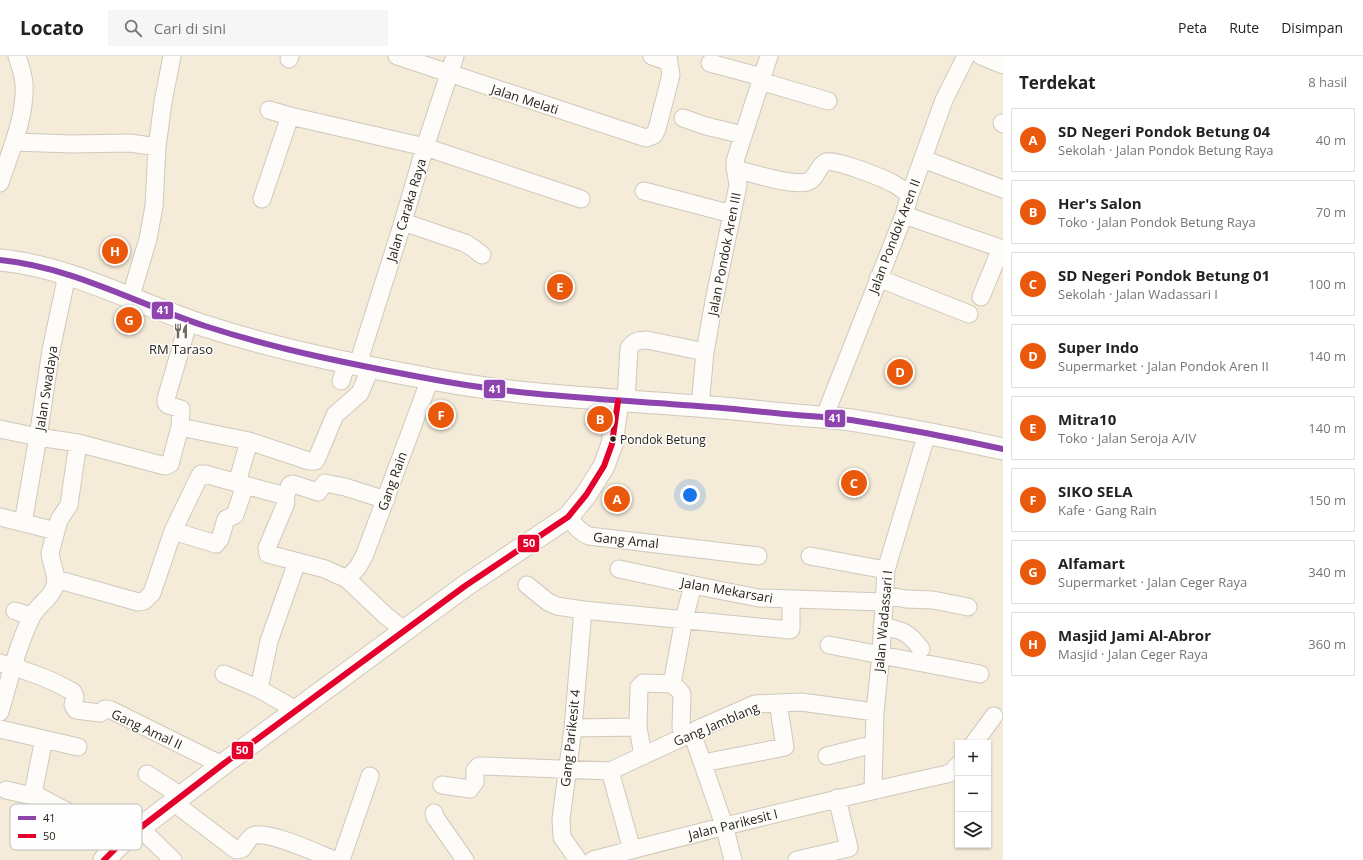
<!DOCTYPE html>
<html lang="id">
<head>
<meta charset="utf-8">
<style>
  body { margin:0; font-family:"Open Sans",sans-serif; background:#f6f6f6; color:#222 }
  .controls { position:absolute; right:12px; bottom:12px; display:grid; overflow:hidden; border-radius:0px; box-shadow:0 1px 3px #0004 }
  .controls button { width:36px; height:36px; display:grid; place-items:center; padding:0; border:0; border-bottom:1px solid #e0e0e0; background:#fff; color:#222; font:20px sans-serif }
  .you { position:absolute; left:690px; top:439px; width:14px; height:14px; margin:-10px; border:3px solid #fff; border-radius:50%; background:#1a73e8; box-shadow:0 0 0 6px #1a73e833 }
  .badge { display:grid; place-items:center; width:26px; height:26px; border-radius:50%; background:#ea580c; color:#fff; font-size:13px; font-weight:700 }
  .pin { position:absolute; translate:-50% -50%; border:2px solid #fff; box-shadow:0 1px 4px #0006 }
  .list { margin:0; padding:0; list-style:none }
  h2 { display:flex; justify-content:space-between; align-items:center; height:52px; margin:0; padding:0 16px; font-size:17px }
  h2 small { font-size:13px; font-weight:400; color:#767676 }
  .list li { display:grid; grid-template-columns:26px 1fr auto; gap:12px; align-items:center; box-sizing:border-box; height:64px; margin:0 8px 8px; padding:0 8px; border:1px solid #e0e0e0; border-radius:0px }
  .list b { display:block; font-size:15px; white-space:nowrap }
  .list p { margin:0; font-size:13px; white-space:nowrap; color:#767676 }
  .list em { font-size:13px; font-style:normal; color:#767676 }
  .icon { flex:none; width:22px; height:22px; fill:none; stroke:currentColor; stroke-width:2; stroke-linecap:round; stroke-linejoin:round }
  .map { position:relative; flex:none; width:1003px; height:804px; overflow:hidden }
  header { display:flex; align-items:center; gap:24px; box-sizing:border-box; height:56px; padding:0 20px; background:#fff; border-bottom:1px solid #e0e0e0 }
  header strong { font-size:19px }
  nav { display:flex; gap:22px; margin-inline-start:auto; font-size:14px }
  .search { width:280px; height:36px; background:#f6f6f6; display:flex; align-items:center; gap:10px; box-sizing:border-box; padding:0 14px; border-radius:0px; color:#767676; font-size:15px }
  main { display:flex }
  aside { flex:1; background:#fff }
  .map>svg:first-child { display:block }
</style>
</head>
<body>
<header>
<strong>Locato</strong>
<div class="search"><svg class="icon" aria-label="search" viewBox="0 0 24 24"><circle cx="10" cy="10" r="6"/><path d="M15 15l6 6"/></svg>Cari di sini</div>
<nav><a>Peta</a><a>Rute</a><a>Disimpan</a></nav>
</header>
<main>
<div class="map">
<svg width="1003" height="804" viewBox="0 0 1003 804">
  <rect width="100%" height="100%" fill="#f4ebd8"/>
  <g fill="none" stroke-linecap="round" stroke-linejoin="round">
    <g stroke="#d0c8bb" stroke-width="19">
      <path id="minor" d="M397 0 646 82 654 79 657 73 671 19 668 0
        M652 0 669 6
        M981 0 1003 9
        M289 3 290 0
        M710 7 762 21
        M760 25 828 45
        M290 60 425 91 581 143
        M683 62 706 70 743 79
        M1002 67 1003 68
        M14 86 72 88 130 87 157 91
        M923 103 1003 133
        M735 113C753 117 790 130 807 126 817 123 817 110 826 106 833 102 883 122 892 127 898 130 904 135 910 138
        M0 127C10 96 26 61 24 27 23 18 20 9 17 0
        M644 135 732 158
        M262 143 290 60 269 54
        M904 159 1003 193
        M403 166 465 187 473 192 482 199
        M878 222 969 258
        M981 241 1001 192
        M130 243 148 183 154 150 157 91 163 46 172 0
        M358 308 403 166 425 91 455 0
        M341 325 347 306
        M626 345 629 292C634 285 639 284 647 284L705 296
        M700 350 705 296 714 245 738 129C737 121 735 113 735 105L769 0
        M824 362 904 159 910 138 944 44 966 0
        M180 371 181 353 168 349 166 347V343L189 264
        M0 373 38 381 23 467
        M249 385 309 405H315L317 402 335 359 360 337 371 311
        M78 387 165 410 170 408 180 371 249 385 237 427 282 439 285 441 286 447 267 492 268 498 325 513 347 523 386 560 404 574
        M285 441 290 429 293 428 318 436 325 427 345 431 386 444
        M0 461 56 475
        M568 461C574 468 579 476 589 480L758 500
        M173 475 216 488 220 483 226 463 235 459 245 429
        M810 500 886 514
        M619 513 703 531 759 542 884 546
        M56 523 138 546 144 545 152 537 173 475 199 421 201 418H205L237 427
        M347 523 358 511 365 498 430 323
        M527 529 548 546 557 550 583 554 790 574 791 573V543
        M884 539 906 543 933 544 968 551
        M15 555 31 560
        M882 570C902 574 909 576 921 593
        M829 589 980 618
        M0 607C23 613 53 624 73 636L75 641 73 649 76 654 100 657 105 653 111 654 222 709
        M224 618 259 633 296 654
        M259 633 269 585 297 506
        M0 656C9 625 17 591 31 562 36 550 51 543 55 530 58 518 51 509 50 497L59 464 69 449 70 442 78 387 38 381 51 294 67 219
        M573 672 638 671
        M0 673 78 691
        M692 677 724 769 733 804
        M684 681 681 672 682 638 679 634 672 628 684 563 693 529
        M44 683 34 732 36 739 123 785
        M974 687 994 660
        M643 700 638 671 639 631 643 627 672 628
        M827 700 874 688
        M703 707 785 691 778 647
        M610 715 632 794
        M147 718 181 740
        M442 729 470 733 475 726V714L479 710H482L610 715 692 677 698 673 755 648 801 646 875 656
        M6 734 37 741
        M873 734 875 656 881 598 886 514 927 377
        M173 746 236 794 242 793C245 789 250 780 255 779 272 776 317 797 334 804
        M434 757 435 761 465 804
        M140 772 173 804
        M341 804 370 720
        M578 804 562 781 561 763 573 672 583 554
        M593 804C711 773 829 744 947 718L952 716 958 709
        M797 804 849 792 837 742"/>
    </g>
    <g stroke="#d0c8bb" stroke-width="23">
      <path id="major" d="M0 204C72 211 137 248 205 270 279 294 355 309 431 323 519 340 608 343 697 350 726 352 755 355 784 358 807 360 829 361 851 364 902 372 953 382 1003 393
        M104 804 123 785 222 709 465 530 568 461 586 439 604 410 612 388 618 345"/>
    </g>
    <use href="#minor" stroke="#fdfcf9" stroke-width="17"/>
    <use href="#major" stroke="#fdfcf9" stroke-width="21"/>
    <g stroke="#fefefe" stroke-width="9">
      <path id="bus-1" d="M0 204C72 211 137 248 205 270 279 294 355 309 431 323 519 340 608 343 697 350 726 352 755 355 784 358 807 360 829 361 851 364 902 372 953 382 1003 393"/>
    </g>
    <g stroke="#fefefe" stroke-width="9">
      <path id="bus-2" d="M104 804 123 785 222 709 465 530 568 461 586 439 604 410 612 388 618 345"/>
    </g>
    <use href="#bus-1" stroke="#8e44ad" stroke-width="6"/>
    <use href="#bus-2" stroke="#e4002b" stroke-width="6"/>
  </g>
  <defs>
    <g id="restaurant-bare" transform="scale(1.2)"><path d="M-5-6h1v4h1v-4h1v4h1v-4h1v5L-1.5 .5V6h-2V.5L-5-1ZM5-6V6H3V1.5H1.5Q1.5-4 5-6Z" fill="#716a5b" stroke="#fefefe" stroke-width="2.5" paint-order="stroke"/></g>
  </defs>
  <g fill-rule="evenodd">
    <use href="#restaurant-bare" x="181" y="275"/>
  </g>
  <circle fill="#2a2418" stroke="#fefefe" stroke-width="1.5" cx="613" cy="383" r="3.5"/>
  <g text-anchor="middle" stroke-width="3" stroke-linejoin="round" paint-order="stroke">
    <g font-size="12" fill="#2a2418" stroke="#fefefe" text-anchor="start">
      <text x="620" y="388">Pondok Betung</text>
    </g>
    <g font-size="13" fill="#2a2418" stroke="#fefefe">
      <text transform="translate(525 43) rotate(18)" y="5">Jalan Melati</text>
      <text transform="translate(406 154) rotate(-73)" y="5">Jalan Caraka Raya</text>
      <text transform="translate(894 180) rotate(-69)" y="5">Jalan Pondok Aren II</text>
      <text transform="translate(724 198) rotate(-79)" y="5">Jalan Pondok Aren III</text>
      <text transform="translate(46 332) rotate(-81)" y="5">Jalan Swadaya</text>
      <text transform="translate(392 425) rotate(-70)" y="5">Gang Rain</text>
      <text transform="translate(626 484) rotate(6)" y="5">Gang Amal</text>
      <text transform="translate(727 534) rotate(10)" y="5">Jalan Mekarsari</text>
      <text transform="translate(883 565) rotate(-85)" y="5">Jalan Wadassari I</text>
      <text transform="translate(716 668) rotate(-23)" y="5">Gang Jamblang</text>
      <text transform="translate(147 673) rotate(25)" y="5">Gang Amal II</text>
      <text transform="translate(570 682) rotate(-84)" y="5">Gang Parikesit 4</text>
      <text transform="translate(733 768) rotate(-14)" y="5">Jalan Parikesit I</text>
    </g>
    <g font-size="13" fill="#2a2418" stroke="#fefefe">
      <text x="181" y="298">RM Taraso</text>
    </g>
  </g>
  <rect x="10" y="748" width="132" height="46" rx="6" fill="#fefefe" stroke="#bebdb9" stroke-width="1"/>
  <rect x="18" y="760" width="18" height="4" fill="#8e44ad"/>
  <rect x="18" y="778" width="18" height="4" fill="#e4002b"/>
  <g font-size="11" fill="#2a2418">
    <text x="43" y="766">41</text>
    <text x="43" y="784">50</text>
  </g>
  <g stroke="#fefefe" stroke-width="1.5">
    <rect x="151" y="245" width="23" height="19" rx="4" fill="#8e44ad"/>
    <rect x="483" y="323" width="23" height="20" rx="4" fill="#8e44ad"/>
    <rect x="824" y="353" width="22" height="19" rx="4" fill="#8e44ad"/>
    <rect x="517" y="478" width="23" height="19" rx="4" fill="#e4002b"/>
    <rect x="231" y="685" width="23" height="19" rx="4" fill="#e4002b"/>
  </g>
  <g font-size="11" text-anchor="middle" font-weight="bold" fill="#fff">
    <text x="163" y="258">41</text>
    <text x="495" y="337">41</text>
    <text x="835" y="366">41</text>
    <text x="529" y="491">50</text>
    <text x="242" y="698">50</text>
  </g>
</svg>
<div class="controls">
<button>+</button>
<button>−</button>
<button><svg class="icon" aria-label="layers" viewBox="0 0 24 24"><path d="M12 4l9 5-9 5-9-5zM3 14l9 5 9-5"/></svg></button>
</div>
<div class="you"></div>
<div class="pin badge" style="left:617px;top:443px">A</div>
<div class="pin badge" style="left:600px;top:363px">B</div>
<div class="pin badge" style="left:854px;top:427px">C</div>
<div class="pin badge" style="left:900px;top:316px">D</div>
<div class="pin badge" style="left:560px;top:231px">E</div>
<div class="pin badge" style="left:441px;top:359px">F</div>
<div class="pin badge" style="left:129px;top:264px">G</div>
<div class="pin badge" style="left:115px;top:195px">H</div>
</div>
<aside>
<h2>Terdekat<small>8 hasil</small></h2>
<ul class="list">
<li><span class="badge">A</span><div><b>SD Negeri Pondok Betung 04</b><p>Sekolah · Jalan Pondok Betung Raya</p></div><em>40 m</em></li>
<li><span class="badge">B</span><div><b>Her's Salon</b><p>Toko · Jalan Pondok Betung Raya</p></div><em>70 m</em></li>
<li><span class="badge">C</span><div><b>SD Negeri Pondok Betung 01</b><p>Sekolah · Jalan Wadassari I</p></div><em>100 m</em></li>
<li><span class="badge">D</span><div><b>Super Indo</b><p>Supermarket · Jalan Pondok Aren II</p></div><em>140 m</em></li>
<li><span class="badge">E</span><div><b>Mitra10</b><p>Toko · Jalan Seroja A/IV</p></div><em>140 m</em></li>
<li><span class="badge">F</span><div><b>SIKO SELA</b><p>Kafe · Gang Rain</p></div><em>150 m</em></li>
<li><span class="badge">G</span><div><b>Alfamart</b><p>Supermarket · Jalan Ceger Raya</p></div><em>340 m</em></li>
<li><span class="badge">H</span><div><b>Masjid Jami Al-Abror</b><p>Masjid · Jalan Ceger Raya</p></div><em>360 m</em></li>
</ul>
</aside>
</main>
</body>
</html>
